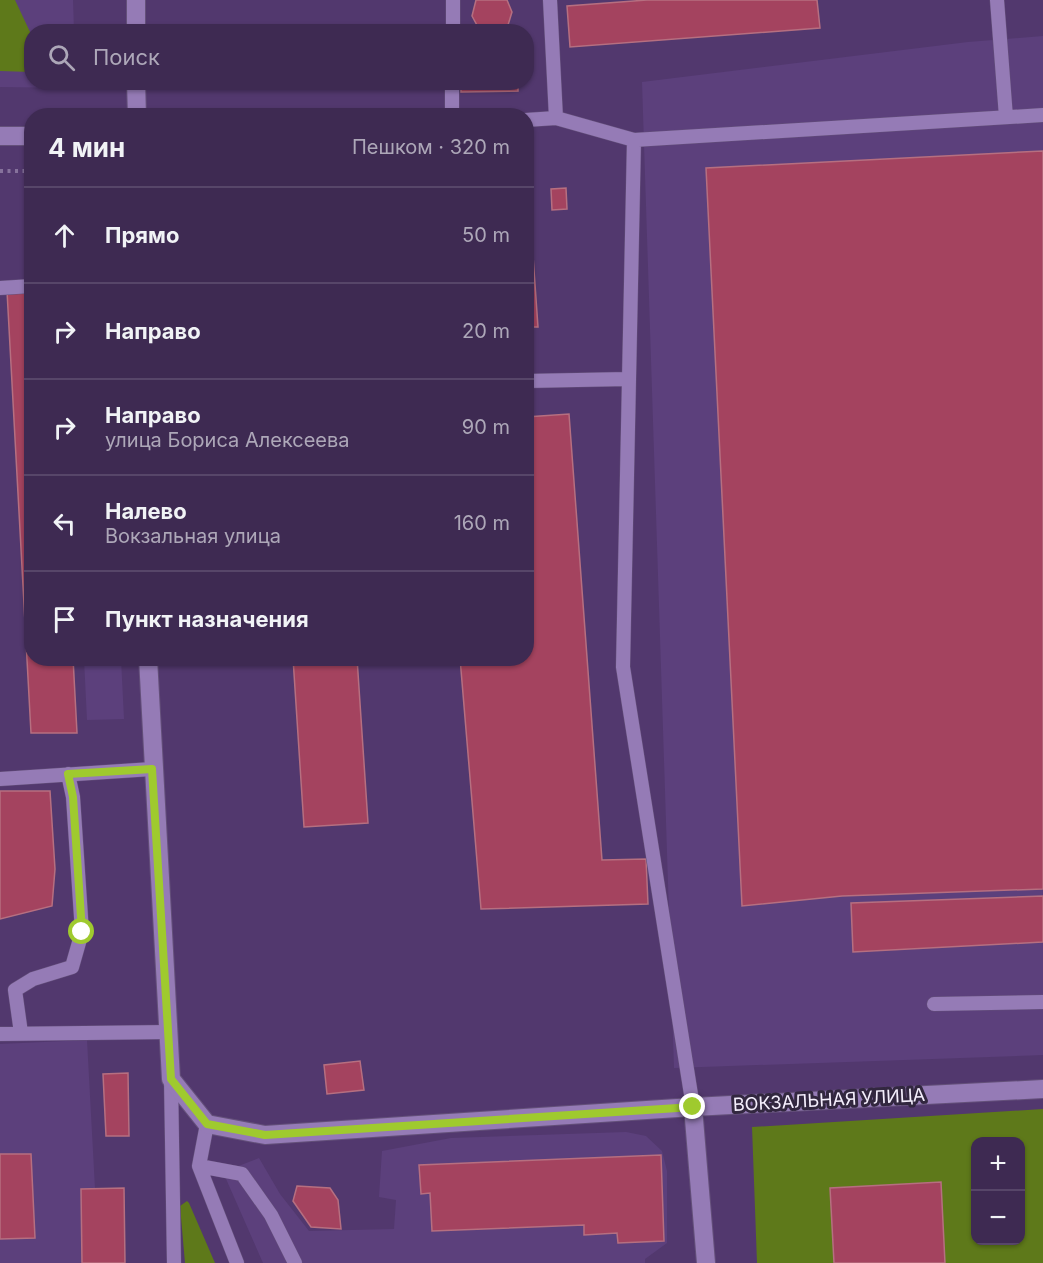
<!DOCTYPE html>
<html lang="ru">
<head>
<meta charset="utf-8">
<style>
  body { margin:0; font-family:Inter,sans-serif; background:#49365c; color:#f1f3f6 }
  .controls { position:absolute; right:18px; bottom:18px; display:grid; overflow:hidden; border-radius:12px; box-shadow:0 2px 4px #0004 }
  .controls button { width:54px; height:54px; display:grid; place-items:center; padding:0; border:0; border-bottom:2px solid #574669; background:#3e2a52; color:#f1f3f6; font:30px sans-serif }
  .stop { position:absolute; width:18px; height:18px; margin:-14px; border:4px solid #9fca2e; border-radius:50%; background:#fff }
  .stop.end { background:#9fca2e; border-color:#fff; box-shadow:0 2px 6px #0008 }
  .list { margin:0; padding:0; list-style:none }
  h2 { display:flex; justify-content:space-between; align-items:center; height:78px; margin:0; padding:0 24px; font-size:26px }
  h2 small { font-size:20px; font-weight:400; color:#ada7b8 }
  .list li { display:grid; grid-template-columns:39px 1fr auto; gap:18px; align-items:center; box-sizing:border-box; height:96px; padding:0 24px; border-top:2px solid #574669 }
  .list b { display:block; font-size:22px; white-space:nowrap }
  .list p { margin:0; font-size:20px; white-space:nowrap; color:#ada7b8 }
  .list em { font-size:20px; font-style:normal; color:#ada7b8 }
  .icon { flex:none; width:33px; height:33px; fill:none; stroke:currentColor; stroke-width:2; stroke-linecap:round; stroke-linejoin:round }
  .map { position:relative; flex:none; width:1043px; height:1263px; overflow:hidden }
  .search { position:absolute; background:#3e2a52; box-shadow:0 2px 4px #0004; left:24px; top:24px; width:510px; height:66px; display:flex; align-items:center; gap:15px; box-sizing:border-box; padding:0 21px; border-radius:24px; color:#ada7b8; font-size:22px }
  .panel { position:absolute; background:#3e2a52; box-shadow:0 2px 4px #0004; left:24px; top:108px; width:510px; height:558px; border-radius:24px }
  .map>svg:first-child { display:block }
</style>
</head>
<body>
<div class="map">
<svg width="1043" height="1263" viewBox="0 0 1043 1263">
  <rect width="100%" height="100%" fill="#52386e"/>
  <path fill="#5c407c" d="M0 0H73L74 31 32 32V82L76 83V88L0 87Z
    M1043 36V1055L674 1068 642 82 968 42Z
    M84 659H121L124 719 87 720Z
    M87 1040 99 1263H0V1044Z
    M626 1132 646 1136 662 1151 667 1171V1243L645 1259V1263H263L223 1172 259 1158 280 1194 309 1231 394 1229 396 1200 379 1197 382 1151 451 1138Z"/>
  <path fill="#5e791a" fill-rule="evenodd" d="M0 0H15L31 34V72L0 71Z
    M1043 1109V1263H757L752 1127ZM976 1142H1020V1240H976Z
    M187 1201 189 1203 215 1263H185L180 1206Z"/>
  <path fill="#a4435f" stroke="#b66f80" stroke-width="1.5" d="M476 0H507L512 12 508 25 499 32H484L478 27 472 16Z
    M647 0H817L820 28 570 47 567 6Z
    M461 82H518V91L461 92Z
    M1043 151V889L842 896 742 906 706 168Z
    M566 188 567 209 552 210 551 189Z
    M529 199 538 327H526V200Z
    M32 289V658H73L77 733H31L7 291Z
    M569 414 602 860 646 859 648 904 481 909 460 658H526V417Z
    M293 658H357L368 823 304 827Z
    M0 791H50L55 869 52 906 0 919Z
    M1043 896V942L853 952 851 903Z
    M360 1061 364 1090 327 1094 324 1065Z
    M128 1073 129 1136H106L103 1074Z
    M0 1154H31L35 1238 0 1239Z
    M661 1155 664 1241 618 1243 617 1233 584 1235V1225L432 1231 430 1193 421 1194 419 1165Z
    M941 1182 945 1263H834L830 1188Z
    M297 1186 330 1188 338 1200 341 1229 311 1227 293 1201Z
    M124 1188 125 1263H82L81 1189Z"/>
  <g fill="none" stroke-linecap="round" stroke-linejoin="round">
    <g stroke="#64507a" stroke-width="15">
      <path id="lane" d="M997 0 1006 117
        M453 32V0
        M452 116V82
        M556 118 634 140 1043 115
        M526 120 556 118 550 0
        M634 140 623 667 693 1107
        M0 288 32 286
        M526 381 628 379
        M0 779 152 769
        M934 1004 1043 1002
        M21 1033 15 990 33 979 72 967 82 932 73 797 68 774
        M0 1034 169 1032
        M171 1079 174 1263
        M207 1124 199 1166 237 1263
        M199 1166 242 1174 271 1215 295 1263"/>
    </g>
    <g stroke="#64507a" stroke-width="20">
      <path id="street" d="M0 136H32"/>
    </g>
    <g stroke="#64507a" stroke-width="20">
      <path id="secondary" d="M136 0V32
        M136 82 137 116
        M148 658 171 1079 207 1124 265 1135 693 1107 1043 1089
        M693 1107 706 1263"/>
    </g>
    <path stroke="#86729c" stroke-width="4" stroke-dasharray="3 4.5" stroke-linecap="butt" d="M0 171H32"/>
    <use href="#lane" stroke="#957bb6" stroke-width="14"/>
    <use href="#street" stroke="#957bb6" stroke-width="18"/>
    <use href="#secondary" stroke="#957bb6" stroke-width="18"/>
  </g>
  <g fill="none" stroke-linecap="round" stroke-linejoin="round">
    <path stroke="#9fca2e" stroke-width="8" d="M82 932 73 797 68 774 152 769 171 1079 207 1124 265 1135 693 1107"/>
  </g>
  <g text-anchor="middle" stroke-width="6" stroke-linejoin="round" paint-order="stroke">
    <g font-size="18" fill="#f4eefc" stroke="#32273f">
      <text transform="translate(829 1100) rotate(-3)" y="6">ВОКЗАЛЬНАЯ УЛИЦА</text>
    </g>
  </g>
</svg>
<div class="controls">
<button>+</button>
<button>−</button>
</div>
<div class="stop" style="left:82px;top:932px"></div>
<div class="stop end" style="left:693px;top:1107px"></div>
<div class="search"><svg class="icon" aria-label="search" viewBox="0 0 24 24"><circle cx="10" cy="10" r="6"/><path d="M15 15l6 6"/></svg>Поиск</div>
<section class="panel">
<h2>4 мин<small>Пешком · 320 m</small></h2>
<ul class="list">
<li><svg class="icon" aria-label="ahead" viewBox="0 0 24 24"><path d="M12 20V5M6 11l6-6 6 6"/></svg><div><b>Прямо</b></div><em>50 m</em></li>
<li><svg class="icon" aria-label="right" viewBox="0 0 24 24"><path d="M7 20v-9h11M14 6l5 5-5 5"/></svg><div><b>Направо</b></div><em>20 m</em></li>
<li><svg class="icon" aria-label="right" viewBox="0 0 24 24"><path d="M7 20v-9h11M14 6l5 5-5 5"/></svg><div><b>Направо</b><p>улица Бориса Алексеева</p></div><em>90 m</em></li>
<li><svg class="icon" aria-label="left" viewBox="0 0 24 24"><path d="M17 20v-9H6M10 6l-5 5 5 5"/></svg><div><b>Налево</b><p>Вокзальная улица</p></div><em>160 m</em></li>
<li><svg class="icon" aria-label="arrive" viewBox="0 0 24 24"><path d="M6 21V4h12l-3 4 3 4H6"/></svg><div><b>Пункт назначения</b></div></li>
</ul>
</section>
</div>
</body>
</html>
